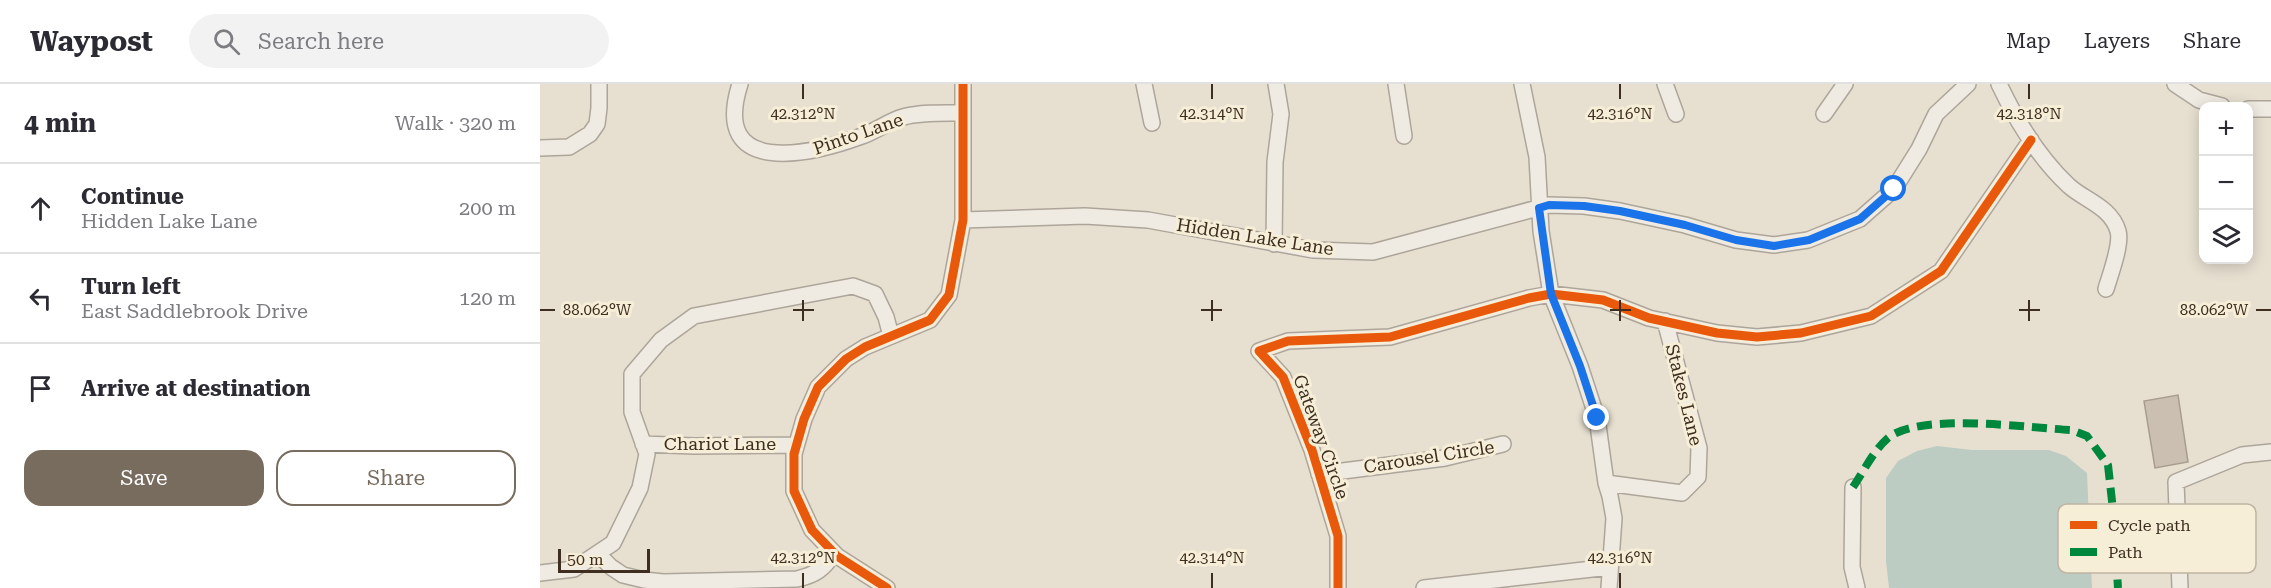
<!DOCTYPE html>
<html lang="en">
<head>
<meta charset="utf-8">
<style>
  body { margin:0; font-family:"Roboto Serif",serif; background:#f2f2f3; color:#2b2b33 }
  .controls { position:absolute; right:18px; top:18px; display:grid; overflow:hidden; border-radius:12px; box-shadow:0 3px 15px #0003 }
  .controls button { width:54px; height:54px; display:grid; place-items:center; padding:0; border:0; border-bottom:2px solid #e1e1e2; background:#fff; color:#2b2b33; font:30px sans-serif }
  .scale { position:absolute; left:18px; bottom:15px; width:92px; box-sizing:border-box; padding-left:6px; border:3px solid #3d2e20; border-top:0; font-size:16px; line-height:21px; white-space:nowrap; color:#3d2e20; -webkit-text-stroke:4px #f7eed8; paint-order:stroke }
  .stop { position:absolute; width:18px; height:18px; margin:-14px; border:4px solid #1a73e8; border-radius:50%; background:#fff }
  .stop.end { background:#1a73e8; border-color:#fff; box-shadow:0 2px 6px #0008 }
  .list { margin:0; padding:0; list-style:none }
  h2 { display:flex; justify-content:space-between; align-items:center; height:78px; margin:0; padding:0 24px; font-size:26px }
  h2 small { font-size:20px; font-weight:400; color:#7c7c81 }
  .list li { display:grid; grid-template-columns:39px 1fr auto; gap:18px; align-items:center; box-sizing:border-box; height:90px; padding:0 24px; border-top:2px solid #e1e1e2 }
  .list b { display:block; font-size:22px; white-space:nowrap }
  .list p { margin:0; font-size:20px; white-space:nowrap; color:#7c7c81 }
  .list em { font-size:20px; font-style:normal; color:#7c7c81 }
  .actions { display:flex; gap:12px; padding:18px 24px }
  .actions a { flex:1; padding:14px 0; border:2px solid #786c5e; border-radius:18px; text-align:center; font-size:21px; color:#786c5e }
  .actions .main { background:#786c5e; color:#fff }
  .icon { flex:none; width:33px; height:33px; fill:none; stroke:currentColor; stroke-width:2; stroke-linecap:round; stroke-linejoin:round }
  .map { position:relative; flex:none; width:1731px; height:504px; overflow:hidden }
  header { display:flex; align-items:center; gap:36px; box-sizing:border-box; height:84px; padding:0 30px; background:#fff; border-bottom:2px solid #e1e1e2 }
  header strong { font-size:28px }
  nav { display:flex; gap:33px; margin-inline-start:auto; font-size:21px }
  .search { width:420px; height:54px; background:#f2f2f3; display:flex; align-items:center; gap:15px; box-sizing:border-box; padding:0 21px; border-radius:33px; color:#7c7c81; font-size:22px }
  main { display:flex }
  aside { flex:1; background:#fff }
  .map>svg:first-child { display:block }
</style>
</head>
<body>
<header>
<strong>Waypost</strong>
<div class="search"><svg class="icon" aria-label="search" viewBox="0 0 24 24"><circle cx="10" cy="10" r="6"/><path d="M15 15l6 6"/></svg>Search here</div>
<nav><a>Map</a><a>Layers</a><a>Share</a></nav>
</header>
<main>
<aside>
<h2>4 min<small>Walk · 320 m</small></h2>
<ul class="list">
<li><svg class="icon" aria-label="ahead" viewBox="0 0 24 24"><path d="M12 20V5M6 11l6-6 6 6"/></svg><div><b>Continue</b><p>Hidden Lake Lane</p></div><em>200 m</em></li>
<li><svg class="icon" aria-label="left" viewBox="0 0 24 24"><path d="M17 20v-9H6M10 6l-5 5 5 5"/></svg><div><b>Turn left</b><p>East Saddlebrook Drive</p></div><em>120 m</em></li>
<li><svg class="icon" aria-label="arrive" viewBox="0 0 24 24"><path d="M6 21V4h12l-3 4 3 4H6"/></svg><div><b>Arrive at destination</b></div></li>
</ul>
<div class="actions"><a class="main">Save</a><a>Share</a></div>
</aside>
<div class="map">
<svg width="1731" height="504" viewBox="0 0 1731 504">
  <rect width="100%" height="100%" fill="#e7e0d1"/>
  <path fill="#bcccc2" d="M1397 362 1432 366H1509L1526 372 1547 389 1552 504H1349L1346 477V394L1358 377 1377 367Z"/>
  <path fill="#cbbfb2" stroke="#a89c90" stroke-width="1.5" d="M1638 311 1648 378 1615 384 1604 317Z"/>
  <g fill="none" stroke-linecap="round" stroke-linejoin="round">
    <g stroke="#ada599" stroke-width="18">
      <path id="minor" d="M200 0C170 94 270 71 322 52 336 47 349 37 363 33 382 28 404 29 423 29
        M604 0 612 39
        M856 0 864 52
        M982 0 997 73 1001 147 1011 210 1040 282 1057 334 1066 399 1070 412 1074 434 1069 504
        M1125 0 1136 30
        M1459 0C1476 36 1500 75 1529 102 1546 117 1571 123 1578 147 1582 160 1570 191 1566 205
        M1635 0 1659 16 1682 22
        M1708 25H1731
        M1284 30 1305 0
        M0 64 29 63 50 50 57 40 59 24V0
        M423 136 545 132 608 136 773 166 833 168 1009 121 1044 122 1080 127 1145 141 1196 156 1234 161 1268 156 1320 135 1354 105 1379 65 1396 30 1428 0
        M734 160 735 78 741 30 736 0
        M103 360 154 362 256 361
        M779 390 905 374 963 360
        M1066 399 1142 409 1158 393 1159 364 1125 237
        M1313 403 1312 483 1317 504
        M58 470 71 483 83 491 104 496 123 498 257 495C275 491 284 485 294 469
        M0 489 34 485 73 459 100 404 107 370 92 328V290L121 256 154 232 313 202 335 210 346 233 351 252
        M347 504 297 472 272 446 254 407V370L264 335 278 303 306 275 325 263 390 236 409 211 423 136V0
        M798 504V452L772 366 743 293 719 267 748 257 850 253 989 214 1011 210 1063 216 1109 234 1177 249 1217 253 1261 249 1331 232 1401 187 1491 56
        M884 504 1070 483
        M1640 504 1636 398 1702 371 1731 368"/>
    </g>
    <use href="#minor" stroke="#efebe3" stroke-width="15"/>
    <path stroke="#00873e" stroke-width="8" stroke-dasharray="15 8" stroke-linecap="butt" d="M1313 403C1324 387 1333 367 1348 354 1379 328 1490 344 1531 346L1547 352 1568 381 1573 426 1578 504"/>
    <g stroke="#f7eed8" stroke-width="13">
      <path id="cycleway" d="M347 504 297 472 272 446 254 407V370L264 335 278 303 306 275 325 263 390 236 409 211 423 136V0
        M798 504V452L772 366 743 293 719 267 748 257 850 253 989 214 1011 210 1063 216 1109 234 1177 249 1217 253 1261 249 1331 232 1401 187 1491 56"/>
    </g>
    <use href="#cycleway" stroke="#e8590c" stroke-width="9"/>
  </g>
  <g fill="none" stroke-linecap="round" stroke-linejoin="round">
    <path stroke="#1a73e8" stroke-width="8" d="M1057 334 1040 282 1011 210 999 124 1009 121 1044 122 1080 127 1145 141 1196 156 1234 162 1269 156 1320 135 1354 105"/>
  </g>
  <path fill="none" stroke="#3d2e20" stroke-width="2" d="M263 0V15M672 0V15M1080 0V15M1489 0V15M263 216V237M672 216V237M1080 216V237M1489 216V237M0 226H15M253 226H274M661 226H682M1070 226H1091M1479 226H1500M1716 226H1731M263 489V504M672 489V504M1080 489V504"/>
  <g text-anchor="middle" stroke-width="6" stroke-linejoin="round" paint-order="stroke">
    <g font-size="18" fill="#3d2e20" stroke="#f7eed8">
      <text transform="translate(318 50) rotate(-19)" y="6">Pinto Lane</text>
      <text transform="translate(715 153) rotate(9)" y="6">Hidden Lake Lane</text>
      <text transform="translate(1144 311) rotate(76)" y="6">Stakes Lane</text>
      <text transform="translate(781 353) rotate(70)" y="6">Gateway Circle</text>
      <text x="180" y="366">Chariot Lane</text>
      <text transform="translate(889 373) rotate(-9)" y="6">Carousel Circle</text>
    </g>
  </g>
  <rect x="1518" y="420" width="198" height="69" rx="9" fill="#f7eed8" stroke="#bfb4a1" stroke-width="1.5"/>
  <rect x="1530" y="437" width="27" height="8" fill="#e8590c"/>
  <rect x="1530" y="464" width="27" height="8" fill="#00873e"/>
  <g font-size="16" fill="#3d2e20">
    <text x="1568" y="447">Cycle path</text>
    <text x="1568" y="474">Path</text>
  </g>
  <g font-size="15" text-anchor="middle" fill="#3d2e20" stroke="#f7eed8" stroke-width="6" stroke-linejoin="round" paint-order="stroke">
    <text x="263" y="35">42.312°N</text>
    <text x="672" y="35">42.314°N</text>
    <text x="1080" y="35">42.316°N</text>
    <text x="1489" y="35">42.318°N</text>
    <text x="1674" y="231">88.062°W</text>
    <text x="57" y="231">88.062°W</text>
    <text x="263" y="479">42.312°N</text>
    <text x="672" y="479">42.314°N</text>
    <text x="1080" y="479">42.316°N</text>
  </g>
</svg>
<div class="controls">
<button>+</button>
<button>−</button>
<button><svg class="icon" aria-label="layers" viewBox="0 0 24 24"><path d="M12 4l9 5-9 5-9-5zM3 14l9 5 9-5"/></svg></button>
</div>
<div class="scale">50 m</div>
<div class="stop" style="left:1354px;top:105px"></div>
<div class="stop end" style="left:1057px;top:334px"></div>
</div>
</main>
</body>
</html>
